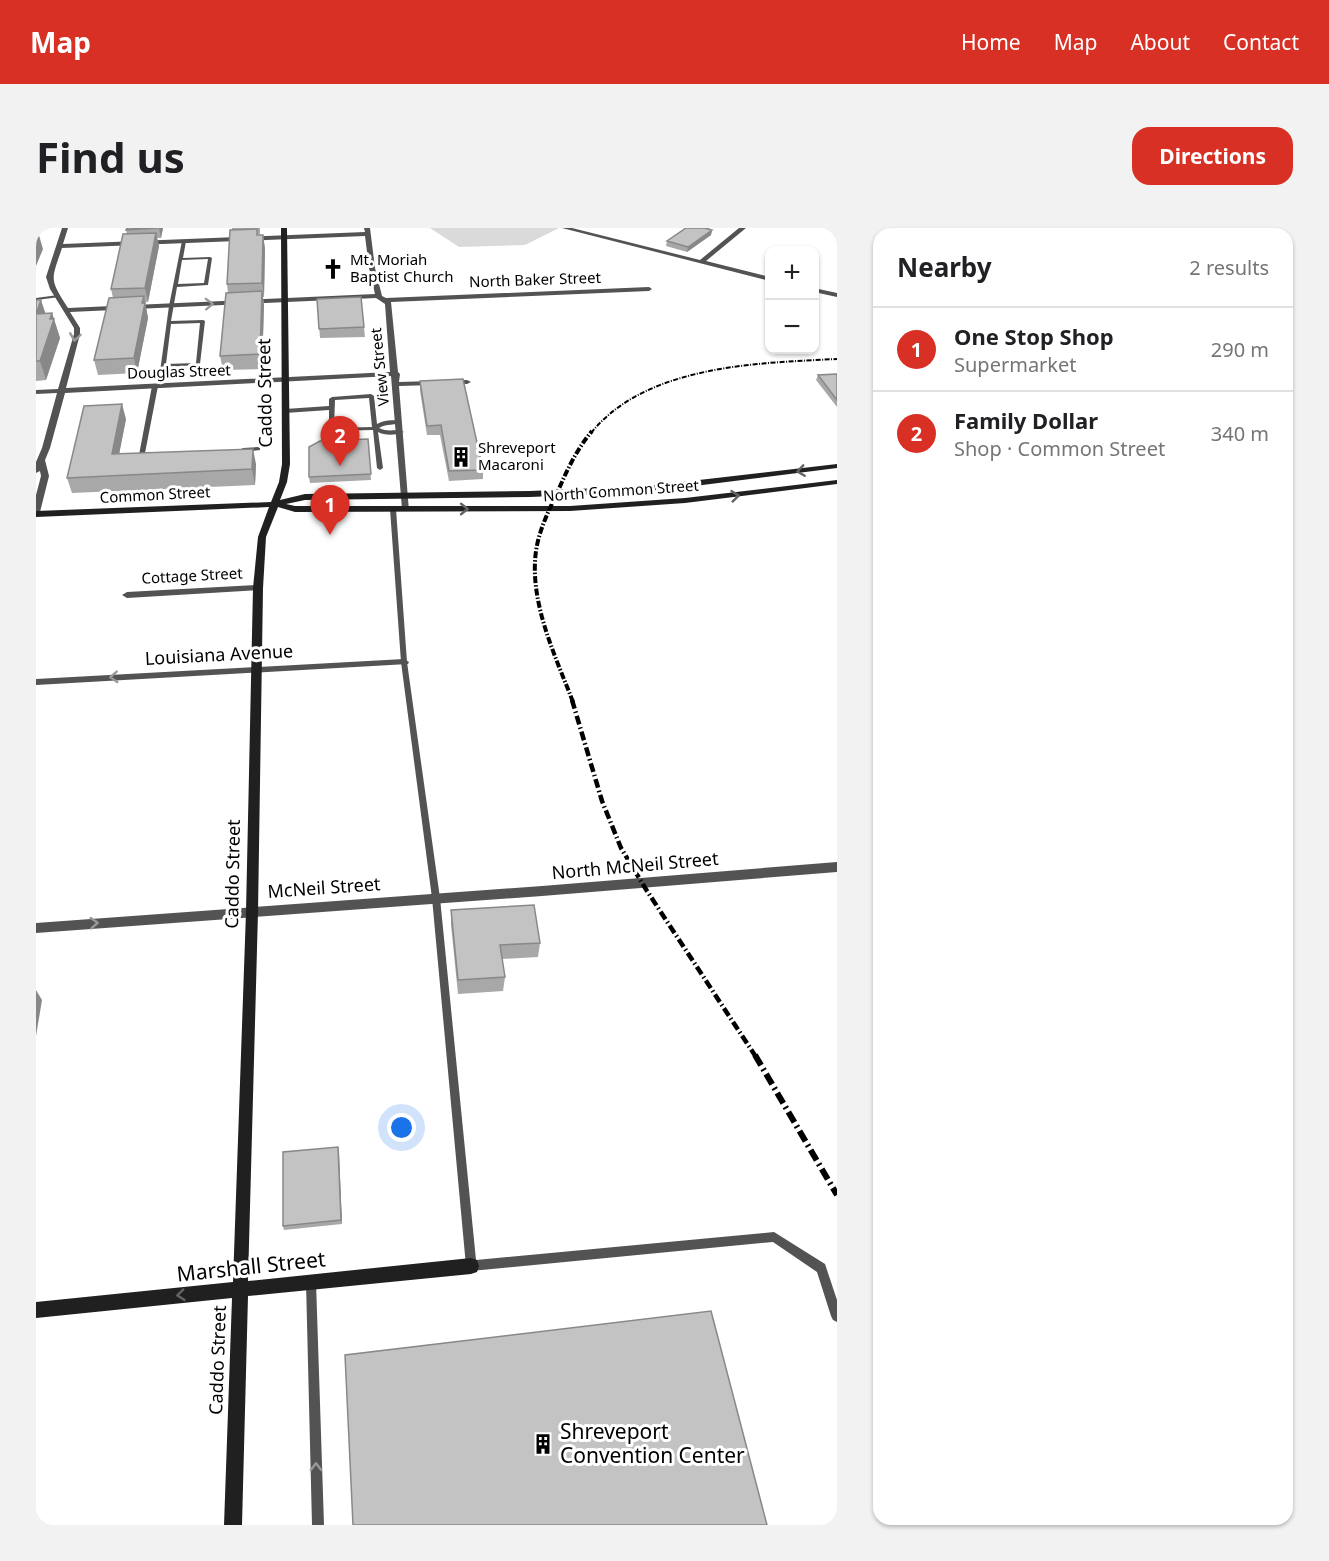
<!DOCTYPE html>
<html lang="en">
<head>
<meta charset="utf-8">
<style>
  body { margin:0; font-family:"Noto Sans",sans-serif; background:#f2f2f2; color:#202124 }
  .controls { position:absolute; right:18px; top:18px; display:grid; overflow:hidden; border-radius:12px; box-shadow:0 2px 4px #0004 }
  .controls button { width:54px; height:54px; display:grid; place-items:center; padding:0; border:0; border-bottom:2px solid #e0e0e0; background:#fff; color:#202124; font:30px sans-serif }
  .you { position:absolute; left:366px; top:900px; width:21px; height:21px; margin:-15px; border:4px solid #fff; border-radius:50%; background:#1a73e8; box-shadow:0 0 0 9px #1a73e833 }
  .badge { display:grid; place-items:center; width:39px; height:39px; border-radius:50%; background:#d93025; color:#fff; font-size:20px; font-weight:700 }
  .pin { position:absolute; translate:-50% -50px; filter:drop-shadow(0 2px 3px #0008) }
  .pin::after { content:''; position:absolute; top:32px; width:21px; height:18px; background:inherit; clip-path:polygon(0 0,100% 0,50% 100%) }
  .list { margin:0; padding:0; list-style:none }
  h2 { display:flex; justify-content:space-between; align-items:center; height:78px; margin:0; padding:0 24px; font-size:26px }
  h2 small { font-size:20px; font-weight:400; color:#757577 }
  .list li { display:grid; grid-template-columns:39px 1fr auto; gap:18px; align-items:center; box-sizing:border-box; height:84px; padding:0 24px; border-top:2px solid #e0e0e0 }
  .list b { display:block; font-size:22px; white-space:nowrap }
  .list p { margin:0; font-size:20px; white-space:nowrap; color:#757577 }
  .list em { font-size:20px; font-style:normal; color:#757577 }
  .map { position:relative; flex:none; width:801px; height:1297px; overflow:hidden; border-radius:18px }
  header { display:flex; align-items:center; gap:36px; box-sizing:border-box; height:84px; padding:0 30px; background:#d93025; color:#fff }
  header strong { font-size:28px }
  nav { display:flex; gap:33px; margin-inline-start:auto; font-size:21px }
  .intro { display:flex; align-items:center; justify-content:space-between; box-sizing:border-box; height:144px; padding:0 36px }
  h1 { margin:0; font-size:42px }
  .button { padding:15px 27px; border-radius:18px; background:#d93025; color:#fff; font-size:21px; font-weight:700 }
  main { display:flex; gap:36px; padding:0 36px }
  aside { flex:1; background:#fff; border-radius:18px; box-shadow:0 2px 4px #0004 }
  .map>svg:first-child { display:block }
</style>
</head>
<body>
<header>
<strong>Map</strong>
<nav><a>Home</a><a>Map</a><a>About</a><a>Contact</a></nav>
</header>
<div class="intro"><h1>Find us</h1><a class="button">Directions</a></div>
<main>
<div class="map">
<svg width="801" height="1297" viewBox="0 0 801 1297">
  <rect width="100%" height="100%" fill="#fff"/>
  <path fill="#dadada" d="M394 0H523L489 17 423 19Z"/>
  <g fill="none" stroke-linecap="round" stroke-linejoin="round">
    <path fill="#535353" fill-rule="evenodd" d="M148 12 150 13 147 30 174 29 176 30 172 57 141 59 135 93 167 92 169 93 164 136 162 137 130 139 128 158 125 160 122 158 133 78 146 13ZM172 31 168 55 142 56 146 32ZM164 95 160 135 130 136 135 96Z
      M22 67 24 68V69L0 72V70Z
      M119 156 122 158 109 225 116 227C113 230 106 230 103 227L116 158Z
      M335 166 338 168 341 196C347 192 359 191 366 194 359 198 351 195 343 200 353 205 360 200 368 204 361 207 349 208 342 204L347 240 344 242 341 240 337 202 293 203V182L249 185 246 183 249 181 293 178V171L296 169ZM333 170 336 199 298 200 299 172Z
      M222 219 224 220V222L207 224 204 222 207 220Z
      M357 279 360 281 371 434 404 670 440 1032 738 1004 789 1036 801 1072V1094L797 1092 795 1088 781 1044 737 1014 435 1043 431 1042 430 1038 396 670 365 434 354 281Z
      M275 1049 279 1050 280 1054 288 1297H276L270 1054 271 1050Z"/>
    <path fill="#535353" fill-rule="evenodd" d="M26 0H32L27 16 329 4 328 0H334L339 40 346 68 350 70 613 59 616 61 613 63 355 74 362 144 364 146 363 154 431 152 435 154 431 156 363 158 373 283 366 281 355 148 29 165 14 220 9 232 13 248 4 284 0 287V267L5 248 4 243 0 245V234L6 220 21 165 0 166V162L22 161 38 106V100L14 61 10 49ZM329 8 333 40 339 66 32 80C13 50 15 53 26 20ZM340 70 349 76 354 144 30 160 44 106V100L34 84Z
      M526 0H536L664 32 703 0H710L670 33 734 49V53Z
      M778 60 801 65V69L778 64Z
      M222 357 227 360 225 362 91 370 86 367 91 364Z
      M368 431 373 434 372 436 0 457V451Z
      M801 634V644L506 668 0 705V695L506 658Z"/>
    <path fill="#202020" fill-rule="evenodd" d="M245 0H251L254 236 251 254 244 272 269 266 494 263 611 258 801 236V240L611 264 494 269 269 272 250 276 259 278H534L649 270 801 252V256L649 275 534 283 259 284 242 279 230 309 227 360 222 684 212 1053 435 1030 441 1032 443 1038 441 1044 435 1046 212 1068 206 1297H188L196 1070 0 1090V1074L197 1054 210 684 217 360 222 309 233 279 0 289V283L235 274 243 254 246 236Z"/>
    <path stroke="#000" stroke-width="2" stroke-dasharray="5 1.5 1 1.5" stroke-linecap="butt" d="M555 205C610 137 721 135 801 131"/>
    <path stroke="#000" stroke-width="4" stroke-dasharray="7 2 1.5 2" stroke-linecap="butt" d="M537 474C519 427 493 374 500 323 503 302 513 282 522 263 531 242 541 221 556 203"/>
    <path stroke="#000" stroke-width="4.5" stroke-dasharray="9 3 1.5 3" stroke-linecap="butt" d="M536 472 566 573 585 620 611 663 720 829"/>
    <path stroke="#000" stroke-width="6" stroke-dasharray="12 4 2 4" stroke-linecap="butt" d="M719 827 801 967"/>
  </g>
  <path fill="#a8a8a8" d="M127 0 125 10H121L123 18 112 74H109L112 90 101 145 62 147 58 132 77 70 75 61 91 6 90 2Z
    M196 0H224V6H222V7H227L229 21 228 69H227L228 77 226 141 187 142 184 128 192 65 191 56Z
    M650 0H674L673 1 676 2 675 7 651 24 630 18 631 13Z
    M281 71 328 99 329 109 284 110Z
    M0 72 9 86 16 85 24 110 10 152 0 153Z
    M801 146V179L780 152 782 147Z
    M384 153 447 242V251L413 253 404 207H391L384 163Z
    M90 191 83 226 220 236 219 257 36 265 31 250Z
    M332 211 335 252 274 255 273 249Z
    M415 682 504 715 502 729 466 731 469 749 467 763 422 766 415 697Z
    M302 919 306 996 248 1002 247 998Z"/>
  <path fill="#888" d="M123 0H127L125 10Z
    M676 2 675 7 651 24 652 19Z
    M2 4 7 21 0 38V8Z
    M120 5 123 18 112 74 109 60Z
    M227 7 229 21 228 69 226 55Z
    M226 63 228 77 226 141 224 126Z
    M108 68 112 90 101 145 98 130Z
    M5 72 11 90 0 86Z
    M16 85 24 110 10 152 4 133Z
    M86 176 90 191 80 242 76 226Z
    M217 221 220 236 219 257 216 241Z
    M0 762 6 772 0 808Z
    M302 919 303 923 306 996 305 992Z"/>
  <path fill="#c3c3c3" stroke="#888" stroke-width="1.5" d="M91 0H123L90 2Z
    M650 0H668L676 2 652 19 631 13Z
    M221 1V7H227L226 55 191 56 194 2Z
    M120 5 109 60 75 61 87 6Z
    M226 63 224 126 184 128 190 65Z
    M108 68 106 75H109L98 130 58 132 73 70Z
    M325 69 328 99 283 101 281 71Z
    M0 72H5L0 86 16 85 14 91H18L4 133H0Z
    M801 146V172L782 147Z
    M427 151 447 242 413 243 405 197 391 198 384 153Z
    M86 176 76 226 217 221 216 241 31 250 48 178Z
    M332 211 335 246 273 249V219L284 213Z
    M498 677 504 715 464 717 469 749 422 752 415 682Z
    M302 919 305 992 247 998V924Z
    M675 1083 731 1297H317L309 1127Z"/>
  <defs><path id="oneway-chevron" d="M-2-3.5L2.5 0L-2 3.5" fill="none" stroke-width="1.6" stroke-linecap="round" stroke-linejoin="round" transform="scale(1.5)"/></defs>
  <g stroke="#989898">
    <use href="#oneway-chevron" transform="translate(173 76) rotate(-2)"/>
    <use href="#oneway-chevron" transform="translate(39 109) rotate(98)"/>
    <use href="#oneway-chevron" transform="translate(78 449) rotate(177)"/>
    <use href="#oneway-chevron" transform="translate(58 695) rotate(-4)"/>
    <use href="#oneway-chevron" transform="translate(280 1239) rotate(-91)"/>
  </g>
  <g stroke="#636363">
    <use href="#oneway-chevron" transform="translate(765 243) rotate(172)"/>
    <use href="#oneway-chevron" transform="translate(699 268) rotate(-6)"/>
    <use href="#oneway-chevron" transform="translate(428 281)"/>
    <use href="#oneway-chevron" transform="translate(145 1067) rotate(174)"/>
  </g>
  <defs>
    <g id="church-bare" transform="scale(1.62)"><path d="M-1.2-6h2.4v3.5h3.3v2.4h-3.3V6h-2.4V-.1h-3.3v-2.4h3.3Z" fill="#000" stroke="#fff" stroke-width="2.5" paint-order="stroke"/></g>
    <g id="building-bare" transform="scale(1.62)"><path d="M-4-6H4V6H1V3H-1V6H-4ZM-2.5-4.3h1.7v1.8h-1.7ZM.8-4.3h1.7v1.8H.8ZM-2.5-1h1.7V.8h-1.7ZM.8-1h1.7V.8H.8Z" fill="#000" stroke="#fff" stroke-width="2.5" paint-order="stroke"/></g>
  </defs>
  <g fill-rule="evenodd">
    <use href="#church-bare" x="297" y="41"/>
    <use href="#building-bare" x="425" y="229"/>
    <use href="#building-bare" x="507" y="1216"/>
  </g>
  <g text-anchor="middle" stroke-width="6" stroke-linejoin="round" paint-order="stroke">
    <g font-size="15" fill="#000" stroke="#fff" text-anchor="start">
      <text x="314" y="37">Mt. Moriah<tspan x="314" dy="17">Baptist Church</tspan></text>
      <text x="442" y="225">Shreveport<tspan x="442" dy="17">Macaroni</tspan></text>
    </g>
    <g font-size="15" fill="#000" stroke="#fff">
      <text transform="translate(499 52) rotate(-2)" y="5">North Baker Street</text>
      <text transform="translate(344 139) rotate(-96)" y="5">View Street</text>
      <text transform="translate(143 144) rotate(-2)" y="5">Douglas Street</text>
      <text transform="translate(585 263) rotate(-4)" y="5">North Common Street</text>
      <text transform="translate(119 267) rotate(-3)" y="5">Common Street</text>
      <text transform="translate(156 348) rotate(-3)" y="5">Cottage Street</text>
    </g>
    <g font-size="18" fill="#000" stroke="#fff">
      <text transform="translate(229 165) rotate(-91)" y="6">Caddo Street</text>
      <text transform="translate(183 427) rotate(-3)" y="6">Louisiana Avenue</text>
      <text transform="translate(599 638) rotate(-5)" y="6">North McNeil Street</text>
      <text transform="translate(197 646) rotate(-89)" y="6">Caddo Street</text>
      <text transform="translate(288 660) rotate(-4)" y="6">McNeil Street</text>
      <text transform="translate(182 1132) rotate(-88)" y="6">Caddo Street</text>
    </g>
    <g font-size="21" fill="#000" stroke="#fff">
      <text transform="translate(215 1039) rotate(-6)" y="7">Marshall Street</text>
    </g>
    <g font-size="21" fill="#000" stroke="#fff" text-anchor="start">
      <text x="524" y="1211">Shreveport<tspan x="524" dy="24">Convention Center</tspan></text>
    </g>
  </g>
</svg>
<div class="controls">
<button>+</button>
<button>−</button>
</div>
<div class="you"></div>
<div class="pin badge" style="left:294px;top:307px">1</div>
<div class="pin badge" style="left:304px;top:238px">2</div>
</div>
<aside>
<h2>Nearby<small>2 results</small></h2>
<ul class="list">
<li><span class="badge">1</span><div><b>One Stop Shop</b><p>Supermarket</p></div><em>290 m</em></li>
<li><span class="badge">2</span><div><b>Family Dollar</b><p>Shop · Common Street</p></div><em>340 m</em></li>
</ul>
</aside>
</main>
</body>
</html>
